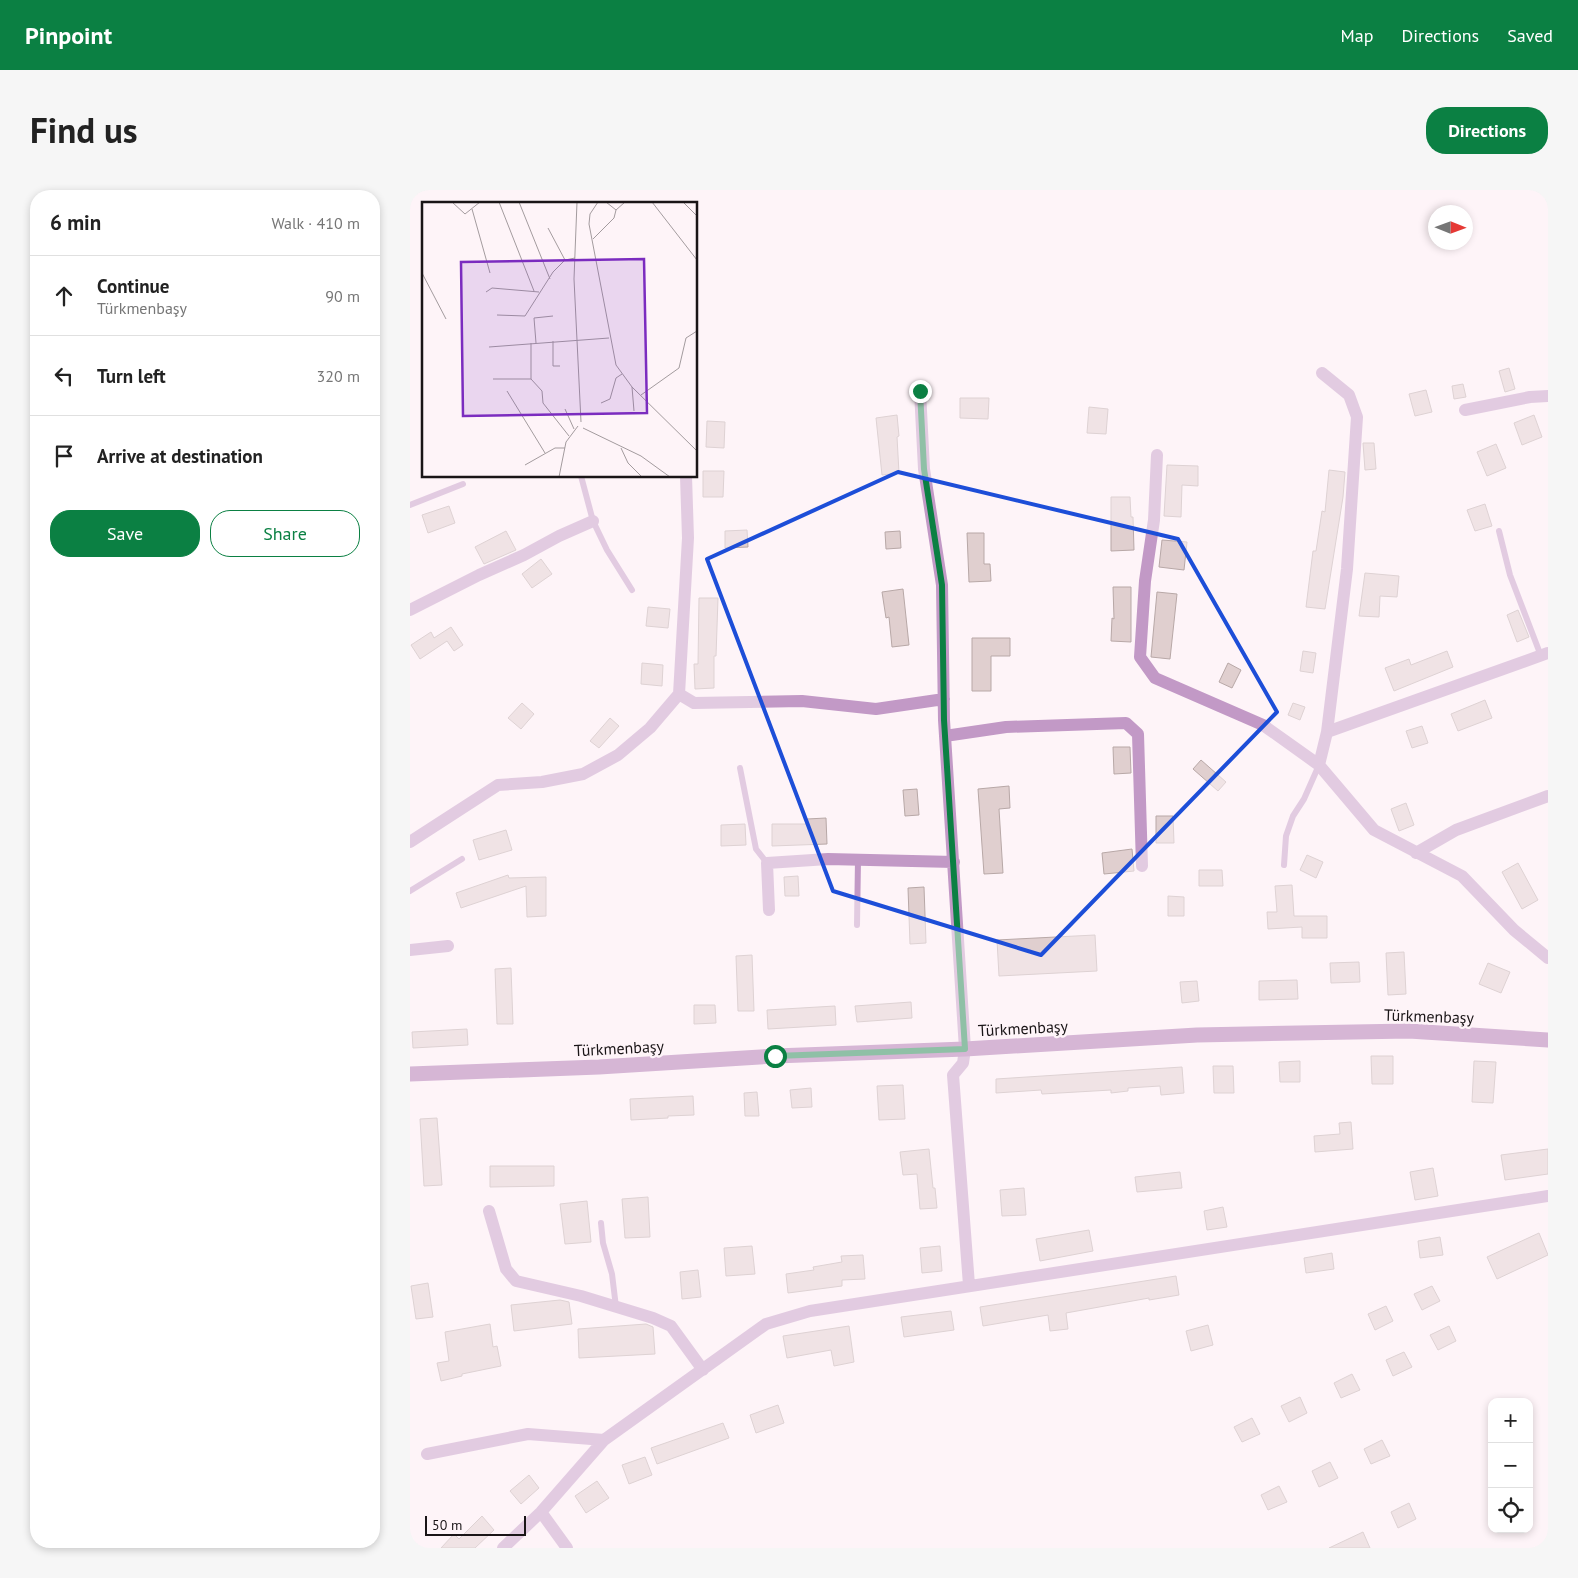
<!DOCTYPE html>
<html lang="en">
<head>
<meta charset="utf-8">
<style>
  body { margin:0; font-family:"PT Sans",sans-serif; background:#f6f6f6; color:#222 }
  .controls { position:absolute; right:15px; bottom:15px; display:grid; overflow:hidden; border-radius:10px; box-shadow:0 2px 8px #0003 }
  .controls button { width:45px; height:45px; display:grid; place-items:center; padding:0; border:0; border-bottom:1px solid #e0e0e0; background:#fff; color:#222; font:25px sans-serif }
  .compass { position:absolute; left:1018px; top:15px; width:45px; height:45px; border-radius:50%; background:#fff; box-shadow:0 2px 8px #0003; rotate:91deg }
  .scale { position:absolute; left:15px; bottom:12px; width:101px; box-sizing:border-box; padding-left:5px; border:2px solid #1a1517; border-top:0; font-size:14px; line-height:18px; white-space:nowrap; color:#1a1517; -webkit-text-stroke:4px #fef4f8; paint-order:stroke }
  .stop { position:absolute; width:15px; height:15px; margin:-11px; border:4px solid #0b8043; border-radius:50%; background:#fff }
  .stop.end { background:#0b8043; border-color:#fff; box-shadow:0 1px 5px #0008 }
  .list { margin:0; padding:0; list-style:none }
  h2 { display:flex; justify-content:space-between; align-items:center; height:65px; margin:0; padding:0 20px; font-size:21px }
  h2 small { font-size:16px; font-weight:400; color:#767676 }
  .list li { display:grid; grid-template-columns:32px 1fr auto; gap:15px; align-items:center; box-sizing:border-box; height:80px; padding:0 20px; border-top:1px solid #e0e0e0 }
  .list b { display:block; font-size:19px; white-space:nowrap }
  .list p { margin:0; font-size:16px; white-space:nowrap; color:#767676 }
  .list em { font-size:16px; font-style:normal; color:#767676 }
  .actions { display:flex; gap:10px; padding:15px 20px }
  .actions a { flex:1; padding:11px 0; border:1px solid #0b8043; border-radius:20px; text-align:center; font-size:18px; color:#0b8043 }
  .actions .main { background:#0b8043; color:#fff }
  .icon { flex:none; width:28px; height:28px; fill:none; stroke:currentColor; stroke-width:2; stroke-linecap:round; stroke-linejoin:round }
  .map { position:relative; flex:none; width:1138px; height:1358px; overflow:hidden; border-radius:20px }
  header { display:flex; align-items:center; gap:30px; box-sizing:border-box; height:70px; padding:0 25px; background:#0b8043; color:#fff }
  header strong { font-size:24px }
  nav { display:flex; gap:28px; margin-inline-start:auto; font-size:18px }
  .intro { display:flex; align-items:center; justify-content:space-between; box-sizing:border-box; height:120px; padding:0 30px }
  h1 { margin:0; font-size:35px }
  .button { padding:12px 22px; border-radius:20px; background:#0b8043; color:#fff; font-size:18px; font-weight:700 }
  main { display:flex; gap:30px; padding:0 30px }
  aside { flex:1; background:#fff; border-radius:20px; box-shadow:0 2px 8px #0003 }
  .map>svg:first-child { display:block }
</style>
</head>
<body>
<header>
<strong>Pinpoint</strong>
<nav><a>Map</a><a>Directions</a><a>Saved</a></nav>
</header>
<div class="intro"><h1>Find us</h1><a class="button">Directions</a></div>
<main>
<aside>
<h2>6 min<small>Walk · 410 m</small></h2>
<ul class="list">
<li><svg class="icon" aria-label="ahead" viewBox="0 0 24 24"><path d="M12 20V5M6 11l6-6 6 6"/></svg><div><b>Continue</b><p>Türkmenbaşy</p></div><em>90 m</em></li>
<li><svg class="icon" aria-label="left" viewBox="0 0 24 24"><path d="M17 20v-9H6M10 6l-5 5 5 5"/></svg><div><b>Turn left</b></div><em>320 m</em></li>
<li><svg class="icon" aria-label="arrive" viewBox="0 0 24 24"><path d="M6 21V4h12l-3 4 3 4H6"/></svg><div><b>Arrive at destination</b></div></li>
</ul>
<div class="actions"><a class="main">Save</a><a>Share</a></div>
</aside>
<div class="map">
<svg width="1138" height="1358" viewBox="0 0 1138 1358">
  <rect width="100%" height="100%" fill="#fef4f8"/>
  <path fill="#e0cfcf" stroke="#b8a8a7" d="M1099 178 1105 199 1095 202 1089 181Z
    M1053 194 1056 207 1044 209 1042 196Z
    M1016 200 1022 222 1005 226 999 204Z
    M550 208H579L578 229 550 228Z
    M679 217 698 219 696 244 677 243Z
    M487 225 489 246 487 247 489 283 472 285 466 228Z
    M1124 225 1132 247 1112 255 1104 233Z
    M297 231 315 232 314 258 296 257Z
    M953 253H964L966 279 955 280Z
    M1086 254 1096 278 1077 286 1067 262Z
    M757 275 788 276V296L772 295 771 327 754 326Z
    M919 280 935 282 933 307 915 419 896 417 903 361H906L912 321 915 322Z
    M293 281H314L313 307H293Z
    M701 307H720L721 327H723L724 360 701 361Z
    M1075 314 1082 336 1065 341 1057 320Z
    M39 316 45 333 18 343 12 325Z
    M337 340 338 357 315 358V341Z
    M96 341 106 360 74 374 65 357Z
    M490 341 491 358 476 359 475 342Z
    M557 343H574V374H580L581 391 559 392Z
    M752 350 777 352 774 380 749 377Z
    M131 369 142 384 122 398 112 384Z
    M955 383 989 386 987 407 970 406 969 427 949 426Z
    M703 397H721V452L701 451 702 428 704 429Z
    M493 399 499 455 482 457 479 427 476 428 472 402Z
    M747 402 767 404 760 469 741 467Z
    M289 408H308L306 466H304V498L285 499 284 474H288Z
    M238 417 260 419 258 438 236 436Z
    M1108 420 1119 447 1107 452 1097 425Z
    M41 437 53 455 44 461 37 451 10 469 1 455 21 442 24 448Z
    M562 448H600V466H581V501H562Z
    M893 461 906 463 903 483 890 481Z
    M1037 461 1043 477 984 501 975 478 999 469 1001 475Z
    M232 473 253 475 252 496 231 494Z
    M818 473 831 480 822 498 809 492Z
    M1075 510 1082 528 1048 541 1041 524Z
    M112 513 124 524 111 539 98 528Z
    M883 513 895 517 890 530 878 525Z
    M200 528 209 536 189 558 180 551Z
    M1012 536 1018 553 1002 558 996 541Z
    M703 557H720L721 583 704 584Z
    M791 570 816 592 808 601 783 579Z
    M599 596 600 618 589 619 593 683 574 684 568 599Z
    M507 599 509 625 495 626 493 600Z
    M996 613 1004 635 989 641 981 619Z
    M746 626H763L764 653H746Z
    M416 628 417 654 362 656V634H397V629Z
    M335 634 336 655 311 656V635Z
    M96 640 102 660 69 670 63 650Z
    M722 659 724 681 694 684 692 663Z
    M897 665 913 672 906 688 890 680Z
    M1108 673 1128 710 1112 719 1092 682Z
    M789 680H812L813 696H789Z
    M98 685 99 688 136 687V726L117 727 116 696 51 718 46 703Z
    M388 686 389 706H375L374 687Z
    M882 695 884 726H917V748H892V737L858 739 857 722H867L865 696Z
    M514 697 516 753 500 754 498 698Z
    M758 706 774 707V726H758Z
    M685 745 687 781 589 786 587 750Z
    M994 762 996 804 978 805 976 763Z
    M342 765 344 821H328L326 766Z
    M949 772 950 792 921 793 920 773Z
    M1078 773 1100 782 1091 803 1069 794Z
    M101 778 103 834H87L85 779Z
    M887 790 888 809 849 810V791Z
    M787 791 789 811 772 813 770 792Z
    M501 812 502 828 447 832 445 816Z
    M284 815H305L306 833 284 834Z
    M425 816 426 835 358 839 357 820Z
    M57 839 58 855 3 858 2 842Z
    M961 866H983V894H962Z
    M890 871V892H870L869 872Z
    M1064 871 1086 872 1083 913 1062 912Z
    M803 876H823L824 903H804Z
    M772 877 774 903 751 905 750 896 718 898V901L701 903V900L632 904 631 900 586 903V889Z
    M493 895 495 929 469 930 467 896Z
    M401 898 402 917 382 918 380 900Z
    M347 902 349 926H335L334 903Z
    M283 906 284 925 258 926V928L221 930 220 909Z
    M27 928 32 995 14 996 10 929Z
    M941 932 943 959 905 962 904 946 930 944 929 933Z
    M519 959 523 998H525L527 1018 510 1019 507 984 493 985 490 962Z
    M1138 959V984L1095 990 1091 965Z
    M80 976H144V996L80 997Z
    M1023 978 1028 1006 1005 1010 1000 982Z
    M770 982 772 998 727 1002 725 987Z
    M614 998 616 1025 592 1026 590 1000Z
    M238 1007 240 1047 215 1048 212 1009Z
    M177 1011 181 1052 155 1054 150 1014Z
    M813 1017 817 1037 797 1040 794 1021Z
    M679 1040 683 1061 630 1071 626 1049Z
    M1129 1043 1138 1065 1087 1089 1077 1067Z
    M1030 1047 1033 1065 1010 1068 1008 1051Z
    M342 1056 345 1084 316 1086 314 1058Z
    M530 1056 532 1081 512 1083 510 1058Z
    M922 1063 924 1079 896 1083 894 1068Z
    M453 1065 455 1089 432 1090V1096L378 1103 376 1084 404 1080 403 1077 432 1072 431 1066Z
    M288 1080 291 1107 272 1109 270 1082Z
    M766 1086 769 1105 739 1110V1108L656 1123 658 1139 640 1141 638 1125 573 1136 570 1117Z
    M18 1093 23 1127 6 1129 1 1096Z
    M1022 1096 1030 1111 1012 1120 1004 1104Z
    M150 1110 159 1112 162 1134 104 1141 101 1115Z
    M976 1116 983 1131 965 1140 958 1124Z
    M541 1121 544 1140 494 1147 491 1127Z
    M80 1134 83 1157 87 1156 91 1176 52 1184V1186L31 1191 27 1173 39 1171 35 1142Z
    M236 1134 243 1137 245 1164 169 1168 168 1139Z
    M798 1135 803 1155 781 1161 776 1141Z
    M439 1136 444 1172 424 1176 421 1160 377 1168 373 1146Z
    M1039 1136 1046 1151 1028 1160 1020 1145Z
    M994 1162 1002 1177 983 1186 976 1170Z
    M942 1184 950 1200 931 1208 924 1193Z
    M890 1207 897 1223 879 1232 871 1216Z
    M368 1215 374 1233 346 1243 340 1225Z
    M842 1228 850 1244 832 1252 824 1237Z
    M313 1233 319 1248 247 1274 241 1258Z
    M972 1250 980 1266 961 1274 954 1259Z
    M235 1267 242 1285 219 1294 212 1275Z
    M920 1272 928 1288 909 1297 902 1281Z
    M119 1285 129 1298 111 1314 100 1301Z
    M187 1291 199 1308 176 1323 165 1306Z
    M869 1296 877 1312 858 1320 851 1305Z
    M999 1313 1006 1329 988 1338 981 1322Z
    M72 1326 84 1340 65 1358H31L44 1344 49 1349Z
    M953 1342 960 1358H919Z"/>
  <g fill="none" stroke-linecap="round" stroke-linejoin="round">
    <path stroke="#c299c6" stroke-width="6" d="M171 286 183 331 197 360 222 400
      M0 315 53 294
      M1089 341 1100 385 1131 466
      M330 578 346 659 357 673
      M874 675 876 646 883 626 894 609 909 575
      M0 701 52 669
      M447 735 448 670
      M191 1033 193 1053 202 1084 206 1117"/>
    <path stroke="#c299c6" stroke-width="12" d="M510 201 514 279 532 395 534 530 555 859 553 873 543 885 559 1095
      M1055 220 1120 207 1138 206
      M747 265 744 330 735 391 730 467 745 488 853 535 909 575 964 640 1052 686 1104 740 1138 768
      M276 286 278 348 269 504 284 513 392 511 466 519 534 509
      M0 420 69 385 114 365 149 346 183 331
      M917 542 1138 463
      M535 546 596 537 716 533 728 544 732 676
      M909 575 917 542 937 379 947 227 939 205 912 183
      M0 652 88 595 132 592 173 584 208 565 240 538 269 504
      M1006 663 1046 640 1138 606
      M359 720 357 673 418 669 544 672
      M0 760 38 756
      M79 1021 96 1079 106 1091 171 1106 243 1128 261 1136 293 1180
      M17 1264 118 1244 194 1250
      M131 1322 157 1358
      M93 1358 131 1322 194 1250 356 1134 400 1121 1138 1006"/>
    <path stroke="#a66aac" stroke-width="15" d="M0 884 189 877 365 866 555 859 787 845 999 841 1138 850"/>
  </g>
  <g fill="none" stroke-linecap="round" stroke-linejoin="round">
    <path stroke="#0b8043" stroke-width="6" d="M365 866 555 859 534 530 532 395 514 279 510 201"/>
  </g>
  <path d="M0 0H1138V1358H0ZM488 282 768 349 867 522 631 765 423 701 297 369Z" fill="#fef4f8" fill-opacity=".55" fill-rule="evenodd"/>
  <path fill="none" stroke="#1d4ed8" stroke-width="4" stroke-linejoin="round" d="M488 282 768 349 867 522 631 765 423 701 297 369Z"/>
  <g text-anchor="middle" stroke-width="5" stroke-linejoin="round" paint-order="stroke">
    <g font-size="16" fill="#1a1517" stroke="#fef4f8">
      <text transform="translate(1019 826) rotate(2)" y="6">Türkmenbaşy</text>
      <text transform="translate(613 838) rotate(-3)" y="6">Türkmenbaşy</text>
      <text transform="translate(209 858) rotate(-3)" y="6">Türkmenbaşy</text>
    </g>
  </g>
  <g transform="translate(12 12)">
    <rect width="275" height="275" fill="#fef4f8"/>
    <path fill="none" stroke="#a39b9e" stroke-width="1" d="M30 0 43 12 58 0M77 0 112 89M97 0 128 77M155 0 152 77 159 220M176 0 168 12 167 22 194 163 210 185 275 249M184 0 194 8 203 0M230 0 275 58M261 0 275 14M50 7 68 71M126 26 143 58M171 37 192 16 194 8M0 71 24 117M64 90 70 86 117 90M75 113 103 114 131 70 143 58 153 56M131 139V164H138M114 141 112 116 131 114M67 145 187 136M71 177H109V141M109 177 120 189 121 201 147 234M210 185 212 209M85 189 123 251M219 193 257 166 264 136 275 129M179 201 188 197 194 176 200 172M143 207 152 227M161 226 219 254 248 275M199 246 206 261 220 275M103 263 133 246H143M137 275 144 240 156 224"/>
    <path fill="#7b2cbf" fill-opacity="0.15" stroke="#7b2cbf" stroke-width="2.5" d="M222 57 225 211 41 214 39 60Z"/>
    <rect width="275" height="275" fill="none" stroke="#1a1517" stroke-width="2.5"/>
  </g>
</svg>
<div class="controls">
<button>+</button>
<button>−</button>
<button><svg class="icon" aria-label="locate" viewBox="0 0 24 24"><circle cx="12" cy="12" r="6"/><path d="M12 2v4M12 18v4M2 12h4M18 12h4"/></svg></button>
</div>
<svg class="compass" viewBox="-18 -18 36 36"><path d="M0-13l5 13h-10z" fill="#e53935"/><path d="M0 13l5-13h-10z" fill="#767676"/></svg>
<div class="scale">50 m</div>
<div class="stop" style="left:365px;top:866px"></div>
<div class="stop end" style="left:510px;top:201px"></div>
</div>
</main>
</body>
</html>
